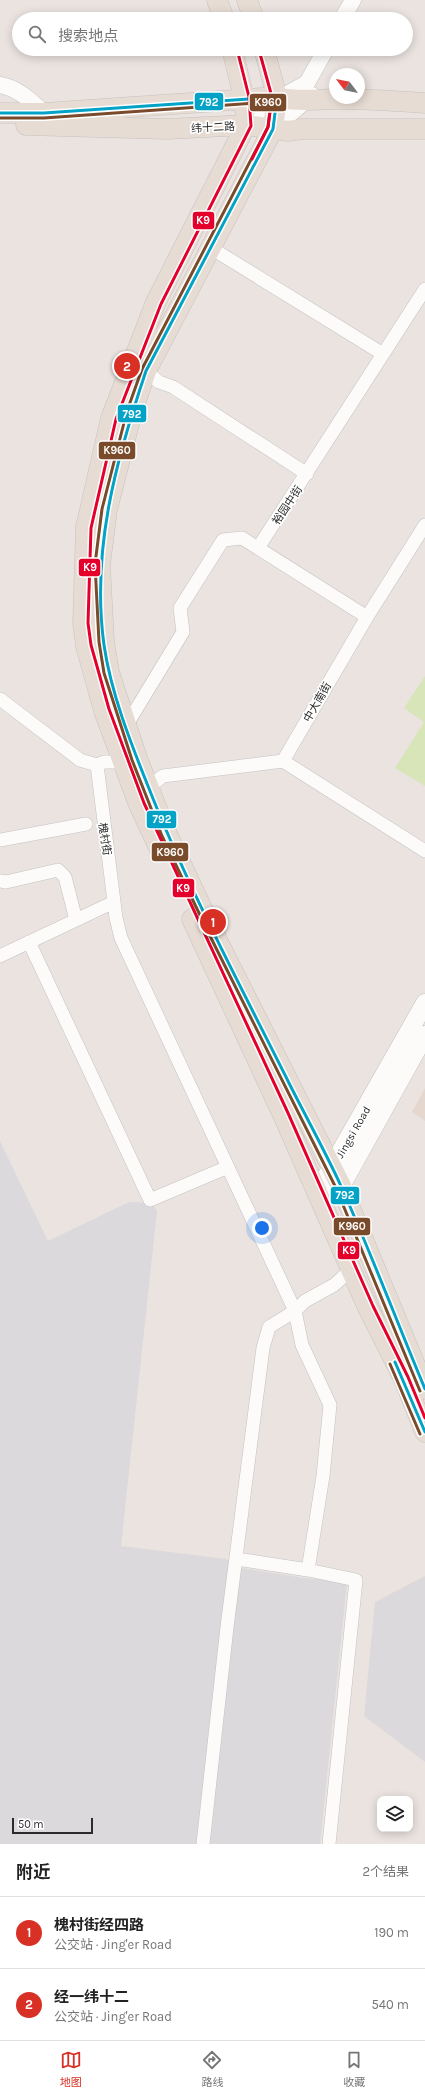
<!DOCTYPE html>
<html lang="zh">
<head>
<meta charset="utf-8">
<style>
  body { margin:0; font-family:Karla,"Noto Sans SC",sans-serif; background:#f6f6f6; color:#222 }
  .controls { position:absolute; right:12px; bottom:12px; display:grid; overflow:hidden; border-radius:8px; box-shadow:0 2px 10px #0003 }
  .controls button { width:36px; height:36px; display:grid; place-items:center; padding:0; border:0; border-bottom:1px solid #e0e0e0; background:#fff; color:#222; font:20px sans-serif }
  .compass { position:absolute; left:329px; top:68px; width:36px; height:36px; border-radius:50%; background:#fff; box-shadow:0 2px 10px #0003; rotate:302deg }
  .scale { position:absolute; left:12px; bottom:10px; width:81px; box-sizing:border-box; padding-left:4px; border:2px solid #2b2b2b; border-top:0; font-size:11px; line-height:14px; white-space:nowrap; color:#2b2b2b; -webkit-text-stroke:3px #fff; paint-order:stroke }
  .you { position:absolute; left:262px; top:1228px; width:14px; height:14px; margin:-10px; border:3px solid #fff; border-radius:50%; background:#1a73e8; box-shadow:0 0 0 6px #1a73e833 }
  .badge { display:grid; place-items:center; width:26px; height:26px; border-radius:50%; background:#d93025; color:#fff; font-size:13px; font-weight:700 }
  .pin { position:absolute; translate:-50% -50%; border:2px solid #fff; box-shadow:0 1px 4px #0006 }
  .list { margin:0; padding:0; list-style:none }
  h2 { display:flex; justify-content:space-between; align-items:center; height:52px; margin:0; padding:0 16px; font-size:17px }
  h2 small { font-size:13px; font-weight:400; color:#767676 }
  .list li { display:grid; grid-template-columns:26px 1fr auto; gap:12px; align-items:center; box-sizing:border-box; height:72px; padding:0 16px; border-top:1px solid #e0e0e0 }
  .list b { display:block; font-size:15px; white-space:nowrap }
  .list p { margin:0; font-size:13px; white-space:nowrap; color:#767676 }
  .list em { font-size:13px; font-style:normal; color:#767676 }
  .icon { flex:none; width:22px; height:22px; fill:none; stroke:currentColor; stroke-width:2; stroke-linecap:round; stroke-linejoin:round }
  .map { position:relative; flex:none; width:425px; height:1844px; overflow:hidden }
  .search { position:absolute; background:#fff; box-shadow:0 2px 10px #0003; left:12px; right:12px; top:12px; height:44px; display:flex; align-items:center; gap:10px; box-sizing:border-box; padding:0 14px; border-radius:22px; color:#767676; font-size:15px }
  .sheet { height:196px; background:#fff }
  nav { display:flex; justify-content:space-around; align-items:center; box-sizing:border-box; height:56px; border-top:1px solid #e0e0e0; background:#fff; font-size:11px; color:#767676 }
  nav a { display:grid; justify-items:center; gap:2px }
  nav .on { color:#d93025 }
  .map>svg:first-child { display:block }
</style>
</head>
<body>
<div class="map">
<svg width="425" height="1844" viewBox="0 0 425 1844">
  <rect width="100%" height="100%" fill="#eae3e0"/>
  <path fill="#dcd9dc" d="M0 1141 48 1241 129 1202 152 1203 157 1211 121 1546 226 1559 235 1567 304 1578 347 1582 320 1844H0Z
    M425 1576V1762L364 1716 375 1602Z"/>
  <path fill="#e5d7ce" d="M425 1088V1121L412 1112Z"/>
  <path fill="#d8e5b8" d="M425 676V786L395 768 424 722 404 708Z"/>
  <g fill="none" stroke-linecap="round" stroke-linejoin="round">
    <g stroke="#c3c2c2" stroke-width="14">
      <path id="minor" d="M211 248 383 354
        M146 371 159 382 173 387 307 474
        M258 548 425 289
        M0 699 80 760 97 765
        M126 726 183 632 180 608 223 540 242 538 367 617
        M283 761 367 617 425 525
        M283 761 425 851
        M123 762H104L97 765 116 918 121 938 295 1311 302 1345 330 1405 323 1476 308 1570 356 1580 329 1844
        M147 783H154L163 776 283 761
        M0 840 86 824
        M0 881 6 882 58 870 65 877 76 920
        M29 942 150 1200 228 1167
        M0 956 114 902
        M237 1559 308 1570
        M203 1844 227 1627 263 1348 269 1327 295 1311 305 1301 334 1285 351 1270"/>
    </g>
    <g stroke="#c3c2c2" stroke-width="17">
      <path id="tertiary" d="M342 19 353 0
        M0 85C18 88 31 101 44 113
        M246 125 277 97 287 94 307 83 326 49
        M273 129 312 95"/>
    </g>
    <g stroke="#c3c2c2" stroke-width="19">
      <path id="secondary" d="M330 1189 341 1186 425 1035
        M317 1193 425 1003"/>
    </g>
    <g stroke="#c5c2c1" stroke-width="21">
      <path id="primary" d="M217 0 224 19
        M247 0 254 19
        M232 49 244 98 245 111
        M264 49 277 97 273 129 146 371 132 412 107 510 100 565 104 642 109 672 137 758 167 834 214 934 341 1186 425 1389
        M0 113H44L277 97C293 102 321 99 338 99 367 99 396 101 425 103
        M26 125 167 129 246 125 288 131 302 129H425
        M161 852 139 805 104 711 86 646 83 623 86 527 111 418 156 302 246 125
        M192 919 283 1115 368 1308 404 1379 425 1432"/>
    </g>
    <use href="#minor" stroke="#fcfbfa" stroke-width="13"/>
    <use href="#tertiary" stroke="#fcfbfa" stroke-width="16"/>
    <use href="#secondary" stroke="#fcfbfa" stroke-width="18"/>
    <use href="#primary" stroke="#e7dcd3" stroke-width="20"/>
    <g stroke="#fff" stroke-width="6">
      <path id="bus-1" d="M0 113H44L277 97 273 129 146 371C116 460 91 550 104 645 111 693 130 741 148 786 188 888 240 985 289 1083 306 1117 325 1151 341 1186 371 1253 397 1322 425 1389
        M395 1362 425 1432"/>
    </g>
    <g stroke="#fff" stroke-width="6">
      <path id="bus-2" d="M0 118H44L271 102 268 127 142 369 127 411 102 509 95 564 99 642 104 673 132 760 162 836 210 936 336 1188 420 1391
        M390 1364 420 1434"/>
    </g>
    <g stroke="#fff" stroke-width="6">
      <path id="bus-3" d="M237 49 249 97 251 126 161 304 116 419 91 528 88 623 91 645 109 709 144 803 288 1113 373 1306 408 1377 425 1418
        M252 159 268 127 272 97 259 50"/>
    </g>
    <use href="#bus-1" stroke="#02a3c6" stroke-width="3"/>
    <use href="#bus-2" stroke="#7a4b2a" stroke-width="3"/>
    <use href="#bus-3" stroke="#e4002b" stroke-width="3"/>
  </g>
  <g text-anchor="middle" stroke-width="3.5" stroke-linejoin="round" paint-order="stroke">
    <g font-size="11" fill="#2b2b2b" stroke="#fff">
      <text transform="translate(213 127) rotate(-3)" y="4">纬十二路</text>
      <text transform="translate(287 505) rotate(-56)" y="4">裕园中街</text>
      <text transform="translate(317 702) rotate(-60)" y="4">中大南街</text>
      <text transform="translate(105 839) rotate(81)" y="4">槐村街</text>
      <text transform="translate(353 1132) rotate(-60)" y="4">Jingsi Road</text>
    </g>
  </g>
  <g stroke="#fff" stroke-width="1.5">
    <rect x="194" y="92" width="30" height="19" rx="4" fill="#02a3c6"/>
    <rect x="249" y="93" width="38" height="19" rx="4" fill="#7a4b2a"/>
    <rect x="192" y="211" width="23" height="19" rx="4" fill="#e4002b"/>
    <rect x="117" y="404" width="30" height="19" rx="4" fill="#02a3c6"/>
    <rect x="98" y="441" width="38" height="19" rx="4" fill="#7a4b2a"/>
    <rect x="78" y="558" width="23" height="19" rx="4" fill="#e4002b"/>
    <rect x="146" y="810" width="31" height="19" rx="4" fill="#02a3c6"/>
    <rect x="151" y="842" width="38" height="20" rx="4" fill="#7a4b2a"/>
    <rect x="172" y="878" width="23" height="20" rx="4" fill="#e4002b"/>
    <rect x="330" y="1186" width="30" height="19" rx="4" fill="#02a3c6"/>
    <rect x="333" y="1217" width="38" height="19" rx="4" fill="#7a4b2a"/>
    <rect x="337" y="1241" width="23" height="19" rx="4" fill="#e4002b"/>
  </g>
  <g font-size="11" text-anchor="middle" font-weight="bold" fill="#fff">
    <text x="209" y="106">792</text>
    <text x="268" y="106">K960</text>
    <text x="203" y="224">K9</text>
    <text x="132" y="418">792</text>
    <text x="117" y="454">K960</text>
    <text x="90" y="571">K9</text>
    <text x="162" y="823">792</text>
    <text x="170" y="856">K960</text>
    <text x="183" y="892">K9</text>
    <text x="345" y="1199">792</text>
    <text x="352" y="1230">K960</text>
    <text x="349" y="1254">K9</text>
  </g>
</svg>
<div class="controls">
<button><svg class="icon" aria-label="layers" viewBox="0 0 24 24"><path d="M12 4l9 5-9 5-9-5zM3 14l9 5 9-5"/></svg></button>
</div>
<svg class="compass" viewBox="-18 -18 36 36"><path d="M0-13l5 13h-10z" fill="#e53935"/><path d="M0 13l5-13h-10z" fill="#767676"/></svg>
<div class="scale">50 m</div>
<div class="you"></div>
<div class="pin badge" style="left:213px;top:922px">1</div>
<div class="pin badge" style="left:127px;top:366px">2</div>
<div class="search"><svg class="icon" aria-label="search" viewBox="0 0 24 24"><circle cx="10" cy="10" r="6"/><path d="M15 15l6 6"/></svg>搜索地点</div>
</div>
<section class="sheet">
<h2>附近<small>2个结果</small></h2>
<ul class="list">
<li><span class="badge">1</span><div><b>槐村街经四路</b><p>公交站 · Jing'er Road</p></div><em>190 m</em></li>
<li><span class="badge">2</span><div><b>经一纬十二</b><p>公交站 · Jing'er Road</p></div><em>540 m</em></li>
</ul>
</section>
<nav>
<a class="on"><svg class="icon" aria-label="map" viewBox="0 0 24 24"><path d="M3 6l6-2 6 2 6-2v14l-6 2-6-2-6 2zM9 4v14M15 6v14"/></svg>地图</a>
<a><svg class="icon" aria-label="directions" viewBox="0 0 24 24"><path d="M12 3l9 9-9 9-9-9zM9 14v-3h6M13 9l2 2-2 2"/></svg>路线</a>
<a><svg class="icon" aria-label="saved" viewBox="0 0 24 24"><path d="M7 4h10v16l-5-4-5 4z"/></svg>收藏</a>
</nav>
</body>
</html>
